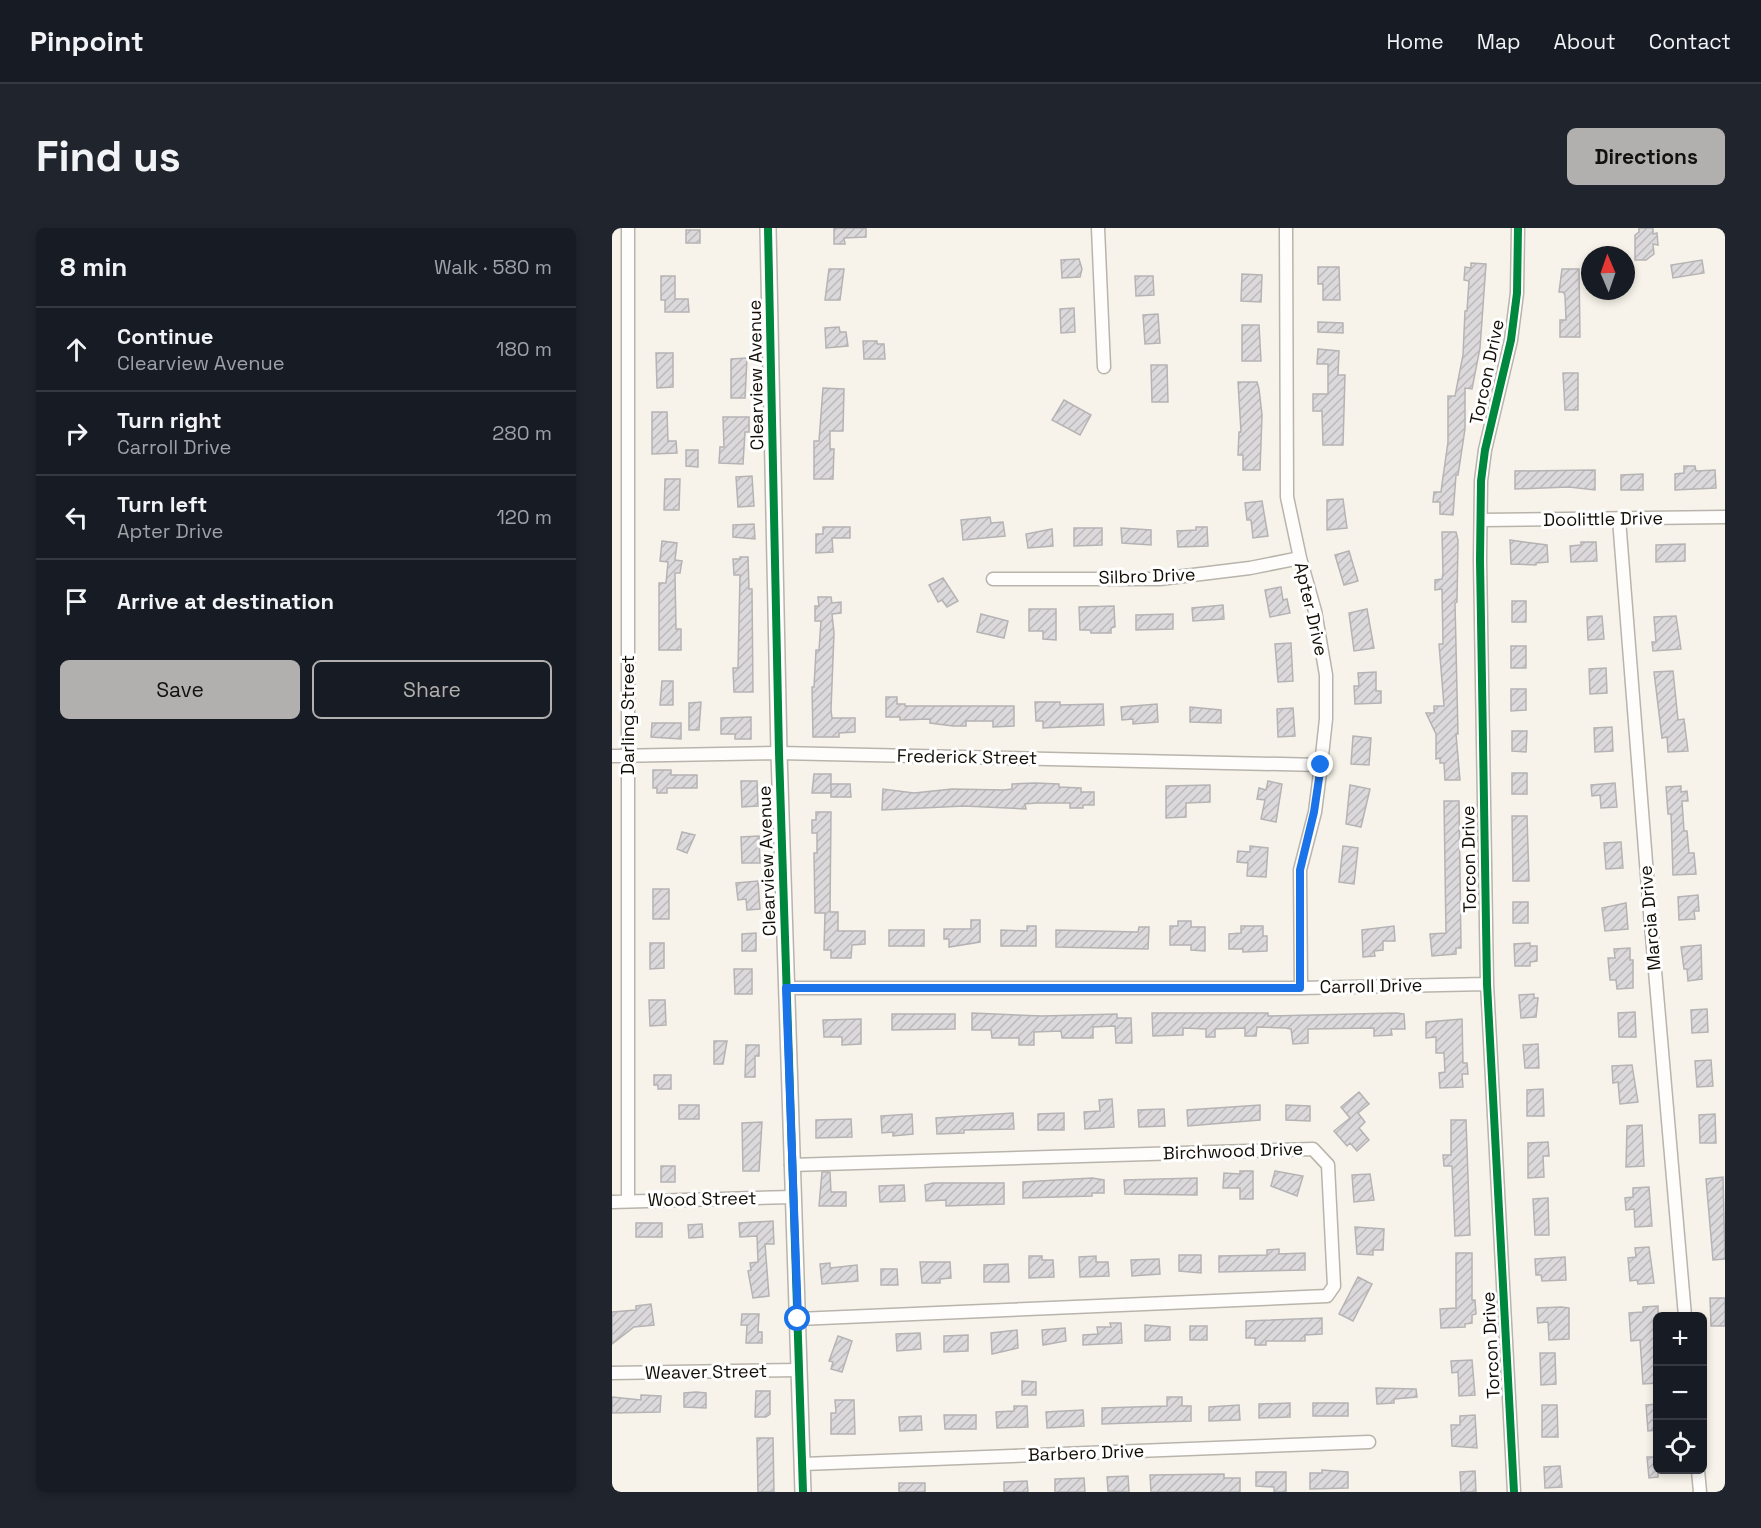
<!DOCTYPE html>
<html lang="en">
<head>
<meta charset="utf-8">
<style>
  body { margin:0; font-family:"Space Grotesk",sans-serif; background:#20242c; color:#f1f3f6 }
  .controls { position:absolute; right:18px; bottom:18px; display:grid; overflow:hidden; border-radius:9px; box-shadow:0 3px 9px #0003 }
  .controls button { width:54px; height:54px; display:grid; place-items:center; padding:0; border:0; border-bottom:2px solid #363941; background:#171b24; color:#f1f3f6; font:30px sans-serif }
  .compass { position:absolute; left:969px; top:18px; width:54px; height:54px; border-radius:50%; background:#171b24; box-shadow:0 3px 9px #0003; rotate:358deg }
  .stop { position:absolute; width:18px; height:18px; margin:-14px; border:4px solid #1a73e8; border-radius:50%; background:#fff }
  .stop.end { background:#1a73e8; border-color:#fff; box-shadow:0 2px 6px #0008 }
  .list { margin:0; padding:0; list-style:none }
  h2 { display:flex; justify-content:space-between; align-items:center; height:78px; margin:0; padding:0 24px; font-size:26px }
  h2 small { font-size:20px; font-weight:400; color:#9ea1a6 }
  .list li { display:grid; grid-template-columns:39px 1fr auto; gap:18px; align-items:center; box-sizing:border-box; height:84px; padding:0 24px; border-top:2px solid #363941 }
  .list b { display:block; font-size:22px; white-space:nowrap }
  .list p { margin:0; font-size:20px; white-space:nowrap; color:#9ea1a6 }
  .list em { font-size:20px; font-style:normal; color:#9ea1a6 }
  .actions { display:flex; gap:12px; padding:18px 24px }
  .actions a { flex:1; padding:14px 0; border:2px solid #b1b0ae; border-radius:9px; text-align:center; font-size:21px; color:#b1b0ae }
  .actions .main { background:#b1b0ae; color:#111 }
  .icon { flex:none; width:33px; height:33px; fill:none; stroke:currentColor; stroke-width:2; stroke-linecap:round; stroke-linejoin:round }
  .map { position:relative; flex:none; width:1113px; height:1264px; overflow:hidden; border-radius:9px }
  header { display:flex; align-items:center; gap:36px; box-sizing:border-box; height:84px; padding:0 30px; background:#171b24; border-bottom:2px solid #363941 }
  header strong { font-size:28px }
  nav { display:flex; gap:33px; margin-inline-start:auto; font-size:21px }
  .intro { display:flex; align-items:center; justify-content:space-between; box-sizing:border-box; height:144px; padding:0 36px }
  h1 { margin:0; font-size:42px }
  .button { padding:15px 27px; border-radius:9px; background:#b1b0ae; color:#111; font-size:21px; font-weight:700 }
  main { display:flex; gap:36px; padding:0 36px }
  aside { flex:1; background:#171b24; border-radius:9px; box-shadow:0 3px 9px #0003 }
  .map>svg:first-child { display:block }
</style>
</head>
<body>
<header>
<strong>Pinpoint</strong>
<nav><a>Home</a><a>Map</a><a>About</a><a>Contact</a></nav>
</header>
<div class="intro"><h1>Find us</h1><a class="button">Directions</a></div>
<main>
<aside>
<h2>8 min<small>Walk · 580 m</small></h2>
<ul class="list">
<li><svg class="icon" aria-label="ahead" viewBox="0 0 24 24"><path d="M12 20V5M6 11l6-6 6 6"/></svg><div><b>Continue</b><p>Clearview Avenue</p></div><em>180 m</em></li>
<li><svg class="icon" aria-label="right" viewBox="0 0 24 24"><path d="M7 20v-9h11M14 6l5 5-5 5"/></svg><div><b>Turn right</b><p>Carroll Drive</p></div><em>280 m</em></li>
<li><svg class="icon" aria-label="left" viewBox="0 0 24 24"><path d="M17 20v-9H6M10 6l-5 5 5 5"/></svg><div><b>Turn left</b><p>Apter Drive</p></div><em>120 m</em></li>
<li><svg class="icon" aria-label="arrive" viewBox="0 0 24 24"><path d="M6 21V4h12l-3 4 3 4H6"/></svg><div><b>Arrive at destination</b></div></li>
</ul>
<div class="actions"><a class="main">Save</a><a>Share</a></div>
</aside>
<div class="map">
<svg width="1113" height="1264" viewBox="0 0 1113 1264">
  <defs>
    <pattern id="building-hatch" width="6" height="6" patternUnits="userSpaceOnUse" patternTransform="scale(1.5)"><rect width="6" height="6" fill="#dbd9db"/><path d="M-1 1l2-2M0 6l6-6M5 7l2-2" fill="none" stroke="#bbb9ba"/></pattern>
  </defs>
  <rect width="100%" height="100%" fill="#f7f3ea"/>
  <path fill="url(#building-hatch)" stroke="#b5b3b4" stroke-width="1.5" d="M222 0H254V9L232 10 233 16H222Z
    M1027 0H1041V6L1045 5 1046 17 1041 16 1042 26 1034 32H1023V7L1027 4Z
    M74 2H88V15H74Z
    M467 31 470 41 468 49 450 50 449 32Z
    M1090 32 1092 45 1061 50 1059 37Z
    M859 35 874 36 868 120 860 161 853 160V201L846 247H844L841 287 828 286V274H821L822 264H829L830 256 836 214V168H843L851 127 853 83H855L857 53 852 52 853 39 859 40Z
    M706 39H727L728 72H711V56H706Z
    M217 41H232L228 72H213Z
    M950 41H967L968 109H948V92H954L953 67 951 64H947Z
    M630 46 650 47 649 74 629 73Z
    M49 48H63V71H76L77 84H53V72H49Z
    M523 48H541L542 67 524 68Z
    M462 80 463 104 449 105 448 81Z
    M546 86 548 115 533 116 531 87Z
    M706 94 731 95V105L706 104Z
    M630 97H647L649 133H630Z
    M227 99 228 104H234L236 118 214 120 213 100Z
    M251 113H265V116H272L273 131H252Z
    M706 121 727 123 726 147H733L731 217H711L710 183H701V166H716V136H705Z
    M44 125H61V159L45 160Z
    M135 130 133 170H119V131Z
    M539 137H555L556 174H540Z
    M951 145H966V182H953Z
    M626 154H645L647 161 650 187 648 242H631V227H626L627 204H629Z
    M211 160 232 161 231 203H218V221H222L221 251H202V213H207Z
    M452 172 479 187 468 207 440 192Z
    M40 184H55L56 213H64L65 225 40 226Z
    M111 189H137V204H133L131 236 107 235 108 219H112Z
    M74 222H86V239L74 238Z
    M1072 238H1083L1084 243 1103 242 1104 260 1063 262V246L1072 245Z
    M983 242V262L957 259 903 261V243Z
    M1031 246V262H1009V247Z
    M140 248 142 278 126 279 124 249Z
    M53 251H68L67 282H52Z
    M731 271 735 300 715 302V272Z
    M650 273 656 308 641 310 639 292H635L633 275Z
    M378 289 379 295 391 294 393 308 351 312 349 292Z
    M142 296 143 311 121 309V297Z
    M211 299H238V310H220L221 324 204 325V306H211Z
    M584 299H595L596 318 566 319 565 303 584 302Z
    M462 300H490V317L462 318Z
    M509 300 539 302V317L510 315Z
    M440 301 441 318 416 320 414 306Z
    M830 304H844L846 312 845 374 843 375 846 506H844L848 552H833L832 535H828V530L824 531V506L814 485H822V478H832L827 416H831L830 361 823 362V352L830 351 831 345Z
    M898 312 935 317 936 334 924 335V337L899 336Z
    M50 313 65 315 63 332 70 333 68 345H63L64 401H69V422H47V355H54L56 334 48 333Z
    M969 314H984L985 333 959 334 958 318 969 317Z
    M1073 316V333L1044 334V317Z
    M737 323 746 353 732 357 723 327Z
    M128 329H136L137 361H140L141 464H122L121 440H126L128 347H122L121 331H128Z
    M331 350 346 373 335 379 330 372 326 374 317 357Z
    M669 359 671 372 675 371 678 385 658 389 653 362Z
    M206 369H219L220 375 229 374V385L220 386 222 405 219 482 220 490H243V504L227 505V509H201L200 459H202L204 422H207L209 393H203V378H207Z
    M900 373H914V394H900Z
    M611 377 612 391 581 393 580 380Z
    M502 378 503 399 499 400V405H479L478 402H468L467 379Z
    M417 381H444V412L431 411V403H417Z
    M755 381 762 420 742 423 737 385Z
    M369 386 396 393 392 410 365 404Z
    M561 386V401L524 402V387Z
    M990 388 992 411 976 412 975 389Z
    M1064 388 1069 421 1041 423 1040 414H1044L1042 389Z
    M679 415 681 453 666 454 663 416Z
    M899 418H914V440H899Z
    M994 440 995 465 978 466 977 441Z
    M1061 443 1066 492 1072 491 1076 523 1056 524 1055 509 1050 510 1042 444Z
    M764 444V463H769V475L743 476 742 458H747L746 445Z
    M50 453H61V477H48Z
    M899 461H914V482L899 483Z
    M274 469H285V476H293V478H402V498L381 499V493H354V498H341L318 495V491L288 492V489H274Z
    M89 474 87 502H77V475Z
    M423 474H448V477L491 476 492 497 431 500V493H424Z
    M545 476 546 494 521 496V491L510 492 509 479Z
    M578 479 609 482V495L578 494Z
    M681 480 683 508 666 509 665 481Z
    M139 489V511H123V506H109V490Z
    M40 495H69V511L39 509Z
    M1000 499 1001 523 983 524 982 500Z
    M900 503H915L914 524 900 523Z
    M741 508 759 510 757 537 739 536Z
    M41 542H59V547H85V560H55V565H45V560H41Z
    M900 545H915V566H900Z
    M202 546H219V565H200Z
    M129 553H145L146 578 130 579Z
    M656 553 670 556 664 594 649 591 653 572 645 571 647 560 654 562Z
    M423 555 447 556V559L469 560V564H482V577H471V580H458V575H424L413 576 414 581 352 578 270 582 271 561 302 565 340 561 392 562 400 561V556Z
    M1003 555 1005 579 989 580 988 567 980 568 979 557Z
    M219 556H238L239 569H219Z
    M598 557V574L574 575V589L554 590V558Z
    M738 557 758 561 749 599 734 596Z
    M1069 558V564L1075 563 1076 573H1070L1072 603H1075L1077 625H1082L1084 646 1061 647 1059 586H1056L1054 559Z
    M832 573H847L849 720H844V726L820 728 818 706 834 705Z
    M204 584H219L218 684H226V703H253V716L240 717 239 730H219V722H212L213 685H203L202 625H205V605H200V592H204Z
    M900 588H915L917 653H901Z
    M70 604 83 607 75 625 65 621Z
    M147 608 148 635H130L129 609Z
    M1009 614 1011 640 994 641 992 615Z
    M638 618 656 620 654 649 635 648 636 635 625 634 626 623 638 624Z
    M731 618 746 620 742 656 727 654Z
    M146 653 148 681 135 682 134 671 126 672 124 655Z
    M41 661H57V691H41Z
    M1086 667 1087 683H1082L1083 691 1067 692 1066 669Z
    M901 674H916V695H901Z
    M1014 675 1016 701 993 703 990 680Z
    M359 692H368V714L337 719V711H332V701H359Z
    M566 693H579V699H593V723L579 722V717H558V698H566Z
    M415 698H424V718H389V702L415 703Z
    M629 698H651V708H655V723L631 724V721H617V706L629 705Z
    M782 698 783 713H771V722L762 723 763 728 751 729 750 702Z
    M527 699H537L536 721 444 719V702L526 704Z
    M277 702H312V718H277Z
    M144 705V723H130V706Z
    M38 715H52V740L38 741Z
    M918 715V718H925V733L918 734V738H903L902 716Z
    M1089 717 1090 751 1076 753 1075 741H1072L1069 719Z
    M1018 720V732H1021V760L1005 761 1004 752H998L996 730H1003L1002 721Z
    M122 741H140V766H123Z
    M922 766V770H926L924 789 909 790 907 767Z
    M37 772H53L54 797 38 798Z
    M1095 781 1096 804 1080 805 1079 782Z
    M1023 784 1024 809H1007L1006 785Z
    M360 785 430 788 505 786V790H519L520 815H504L503 798 481 799V810H450L449 803 422 804V817H407V810H380L379 802H360Z
    M540 785H656V788L784 785 792 786 793 801H779L780 807 762 808V800L696 801V815L681 816 679 801 673 800 645 799 644 808H633V800L603 801V809H594V801L571 800V807L541 808Z
    M280 786H343V801L280 802Z
    M249 791V816L230 817V809H212L211 792Z
    M850 791 851 835H855L856 846H850L851 859 828 860 827 845 833 844 832 825H824V809L814 810V794Z
    M102 813H115L111 836H102Z
    M926 816 927 840H913L911 817Z
    M134 817H147V828H143V849H133Z
    M1099 832 1101 858 1085 859 1083 833Z
    M1020 837 1026 874 1008 876 1006 854 1001 855 1000 838Z
    M42 847H59V861H46V857H42Z
    M931 861 932 888H915V862Z
    M747 864 757 876 746 885 753 894 747 900 757 912 745 923 738 915 735 918 722 903 738 890 729 879Z
    M500 871 502 899 473 901 472 884 488 883 487 872Z
    M67 877H87V891H67Z
    M648 877V892L576 898 575 882Z
    M674 877 698 878V893L674 892Z
    M552 881 553 898 527 899 526 882Z
    M401 885 402 901 352 902V905L325 906 324 890Z
    M452 885V902H426V886Z
    M300 886 301 906 281 908V904L270 905 269 888Z
    M1103 886 1104 915H1088L1087 887Z
    M239 891 240 909 204 910V892Z
    M839 892H854L858 1007 843 1008 840 938H832L831 927H839Z
    M150 894 147 943H131L130 895Z
    M1030 897 1032 938 1014 939 1015 898Z
    M936 914 937 928H931L932 949 916 950V915Z
    M49 938H63V954H49Z
    M628 943H641V971H628V960H611L612 945 628 946Z
    M663 943 691 948 685 968 659 958Z
    M210 944H218L219 964H234V978H207Z
    M758 946 762 972 742 974 740 947Z
    M1111 949 1113 1031 1101 1032 1094 951Z
    M480 950 492 952V965H480V968L411 970V954Z
    M585 950V967L513 966 512 952Z
    M321 955H392V976L334 978V972L314 973 313 957Z
    M292 957 293 973 268 974 267 958Z
    M1037 959 1040 998 1023 999 1022 981 1014 982 1013 970 1021 969V960Z
    M936 970 937 1007H923L921 971Z
    M161 993 162 1016H153L157 1068 141 1070 136 1043 139 1042 138 1035 146 1034 145 1008 128 1009 127 995Z
    M24 995H50V1009H24Z
    M90 996 91 1009 77 1010 76 997Z
    M743 999 772 1001 771 1022H761V1027L745 1026Z
    M1037 1019 1042 1055 1026 1056 1025 1052 1018 1053 1016 1030 1024 1029 1023 1020Z
    M667 1021V1026L693 1025V1042L607 1044V1028L655 1027V1022Z
    M844 1025H860V1072H863L864 1086 860 1087V1095L853 1096V1099L829 1100 828 1081 844 1080Z
    M567 1027H589V1045L567 1043Z
    M417 1028H430V1032H441L442 1049 417 1050Z
    M484 1028V1034H496L497 1048 468 1049 467 1029Z
    M953 1029 954 1052 930 1053 929 1047H924L923 1031Z
    M547 1031 548 1046 520 1048 519 1032Z
    M308 1034H338L339 1050 328 1051V1055H310Z
    M218 1035V1040L245 1037 246 1053 210 1056 208 1036Z
    M396 1036 397 1054H372V1037Z
    M269 1041H285L286 1057H269Z
    M746 1049 760 1056 741 1093 727 1086Z
    M1098 1070H1113V1098H1099Z
    M39 1076 42 1097 22 1099 0 1116V1084L24 1082V1078Z
    M1046 1078V1093H1041L1043 1128H1046V1155L1031 1156 1028 1112 1019 1113 1017 1085 1031 1084V1079Z
    M949 1079 957 1080V1111L937 1112 936 1094 926 1095 925 1080Z
    M130 1086H147L146 1104H150V1115H134L135 1097H129Z
    M710 1090V1106L693 1107V1113H654V1117H643V1110H634V1093Z
    M498 1095H509L510 1115 471 1117V1107L486 1106 485 1099H499Z
    M533 1097 558 1099V1112L533 1113Z
    M578 1098H595V1112H578Z
    M453 1100 454 1113 431 1117 430 1102Z
    M405 1102 406 1120 380 1126 379 1105Z
    M308 1105 309 1121 285 1123 284 1106Z
    M356 1107V1123L332 1124V1108Z
    M226 1108 240 1113 230 1144 219 1141 221 1134 217 1133Z
    M928 1125H943L944 1156 929 1157Z
    M860 1132 863 1167 847 1168 846 1144 840 1145 839 1133Z
    M410 1153 424 1154V1167H410Z
    M764 1160 804 1161 805 1169 782 1171V1175L765 1176Z
    M144 1163H158V1186L154 1189H143Z
    M84 1164 94 1165V1180L72 1179V1165Z
    M29 1167 49 1168 48 1184 0 1185V1169L29 1172Z
    M555 1169H570V1178H579V1193L490 1196V1180L555 1178Z
    M223 1172H242L243 1206H219V1185H224Z
    M678 1175V1189L647 1190V1176Z
    M701 1175H736V1188H701Z
    M1046 1176V1202L1036 1203 1034 1177Z
    M627 1177 628 1192 597 1193V1179Z
    M930 1177H945L946 1209H930Z
    M402 1178H415L416 1199 385 1200 384 1184 402 1183Z
    M471 1182 472 1198 435 1200 434 1184Z
    M332 1187H364V1201H333Z
    M863 1187 865 1220 840 1218 839 1197H848V1188Z
    M309 1188 310 1202 288 1203 287 1189Z
    M145 1210H161L162 1264H146Z
    M1035 1229H1046V1249L1037 1250Z
    M948 1238 950 1259 933 1260 932 1239Z
    M710 1242 736 1244V1260L698 1261V1245H710Z
    M863 1243 864 1264H849L848 1244Z
    M644 1244H674V1264H662V1259L644 1258Z
    M612 1246V1250H628V1264H539L538 1247Z
    M516 1248 517 1264 496 1263 495 1249Z
    M472 1250 473 1264H443V1251Z
    M415 1253 416 1264H392V1254Z
    M287 1255H313V1264H287Z"/>
  <g fill="none" stroke-linecap="round" stroke-linejoin="round">
    <g stroke="#b9b4ab" stroke-width="15">
      <path id="minor" d="M16 0V973
        M486 0 492 139
        M674 0 675 269 688 330 703 383 714 447V491L709 537 703 584 688 642 689 760
        M1007 291 1038 685 1073 1088
        M870 292 1113 289
        M381 351H548L638 340 688 330
        M0 528 167 525 709 537
        M174 760H689L875 756
        M179 937 701 921 716 937 722 1058 715 1068 186 1091
        M0 974 181 969
        M0 1145 187 1142
        M191 1236 757 1214
        M1086 1242 1088 1264
        M902 1264 875 756 868 332 869 253 873 222 899 112 905 65 906 0"/>
    </g>
    <g stroke="#b9b4ab" stroke-width="18">
      <path id="tertiary" d="M156 0 167 525 191 1264"/>
    </g>
    <use href="#minor" stroke="#fefdfc" stroke-width="12"/>
    <use href="#tertiary" stroke="#fefdfc" stroke-width="15"/>
    <g stroke="#fff" stroke-width="11">
      <path id="cycleway" d="M156 0 167 525 191 1264
        M902 1264 875 756 868 332 869 253 873 222 899 112 905 65 906 0"/>
    </g>
    <use href="#cycleway" stroke="#00873e" stroke-width="8"/>
  </g>
  <g fill="none" stroke-linecap="round" stroke-linejoin="round">
    <path stroke="#1a73e8" stroke-width="8" d="M186 1091 174 760H688V642L702 584 709 537"/>
  </g>
  <g text-anchor="middle" stroke-width="6" stroke-linejoin="round" paint-order="stroke">
    <g font-size="18" fill="#130e05" stroke="#fff">
      <text transform="translate(875 144) rotate(-78)" y="6">Torcon Drive</text>
      <text transform="translate(144 147) rotate(-91)" y="6">Clearview Avenue</text>
      <text transform="translate(991 291) rotate(-1)" y="6">Doolittle Drive</text>
      <text transform="translate(535 348) rotate(-2)" y="6">Silbro Drive</text>
      <text transform="translate(699 381) rotate(77)" y="6">Apter Drive</text>
      <text transform="translate(16 487) rotate(-90)" y="6">Darling Street</text>
      <text transform="translate(355 529) rotate(1)" y="6">Frederick Street</text>
      <text transform="translate(857 631) rotate(-91)" y="6">Torcon Drive</text>
      <text transform="translate(155 633) rotate(-92)" y="6">Clearview Avenue</text>
      <text transform="translate(1038 690) rotate(-95)" y="6">Marcia Drive</text>
      <text transform="translate(759 758) rotate(-1)" y="6">Carroll Drive</text>
      <text transform="translate(621 923) rotate(-2)" y="6">Birchwood Drive</text>
      <text transform="translate(90 971) rotate(-1)" y="6">Wood Street</text>
      <text transform="translate(879 1117) rotate(-93)" y="6">Torcon Drive</text>
      <text transform="translate(94 1144) rotate(-1)" y="6">Weaver Street</text>
      <text transform="translate(474 1225) rotate(-2)" y="6">Barbero Drive</text>
    </g>
  </g>
</svg>
<div class="controls">
<button>+</button>
<button>−</button>
<button><svg class="icon" aria-label="locate" viewBox="0 0 24 24"><circle cx="12" cy="12" r="6"/><path d="M12 2v4M12 18v4M2 12h4M18 12h4"/></svg></button>
</div>
<svg class="compass" viewBox="-18 -18 36 36"><path d="M0-13l5 13h-10z" fill="#e53935"/><path d="M0 13l5-13h-10z" fill="#9ea1a6"/></svg>
<div class="stop" style="left:186px;top:1091px"></div>
<div class="stop end" style="left:709px;top:537px"></div>
</div>
</main>
</body>
</html>
